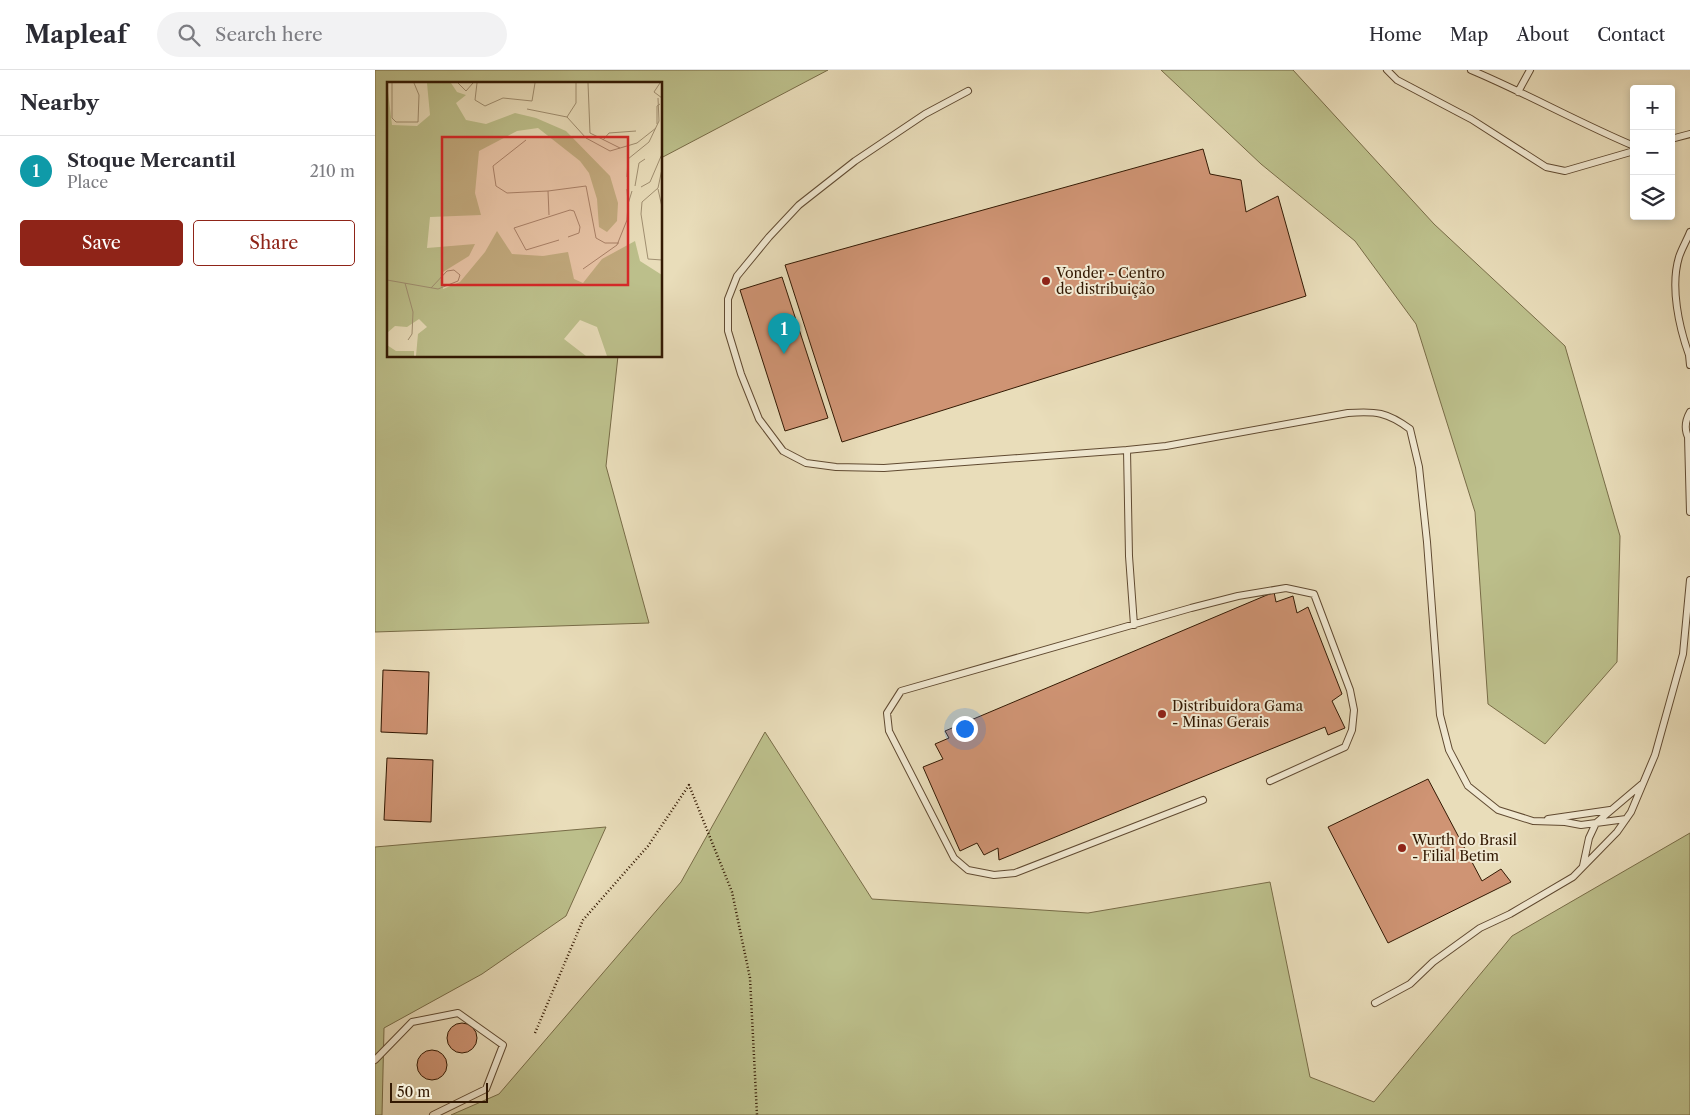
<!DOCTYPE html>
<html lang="en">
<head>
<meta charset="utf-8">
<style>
  body { margin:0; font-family:"Libre Caslon Text",serif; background:#f2f2f3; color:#2b2b33 }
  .controls { position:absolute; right:15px; top:15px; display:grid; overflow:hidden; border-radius:5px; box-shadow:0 2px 8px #0003 }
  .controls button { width:45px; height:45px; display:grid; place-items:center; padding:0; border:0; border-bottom:1px solid #e1e1e2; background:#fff; color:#2b2b33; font:25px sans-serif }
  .scale { position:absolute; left:15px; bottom:12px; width:98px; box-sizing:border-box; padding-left:5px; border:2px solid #331903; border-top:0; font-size:14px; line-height:18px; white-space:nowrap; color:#331903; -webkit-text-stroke:4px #f1e9d2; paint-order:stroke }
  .you { position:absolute; left:589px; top:658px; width:18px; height:18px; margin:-12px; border:4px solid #fff; border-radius:50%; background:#1a73e8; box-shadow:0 0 0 8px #1a73e833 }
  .badge { display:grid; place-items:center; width:32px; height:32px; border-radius:50%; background:#8f2418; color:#fff; font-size:16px; font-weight:700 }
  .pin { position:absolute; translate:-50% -41px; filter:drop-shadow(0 1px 2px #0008) }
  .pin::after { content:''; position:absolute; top:26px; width:18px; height:15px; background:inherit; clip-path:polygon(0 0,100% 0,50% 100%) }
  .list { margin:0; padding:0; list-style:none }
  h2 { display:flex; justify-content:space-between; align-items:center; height:65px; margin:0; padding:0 20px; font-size:21px }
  h2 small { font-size:16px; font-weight:400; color:#7c7c81 }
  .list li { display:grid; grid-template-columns:32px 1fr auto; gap:15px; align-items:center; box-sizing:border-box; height:70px; padding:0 20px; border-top:1px solid #e1e1e2 }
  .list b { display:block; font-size:19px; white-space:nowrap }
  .list p { margin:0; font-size:16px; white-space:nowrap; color:#7c7c81 }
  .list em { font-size:16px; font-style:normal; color:#7c7c81 }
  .actions { display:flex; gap:10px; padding:15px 20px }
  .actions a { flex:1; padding:11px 0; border:1px solid #8f2418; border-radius:5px; text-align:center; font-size:18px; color:#8f2418 }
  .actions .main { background:#8f2418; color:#fff }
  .icon { flex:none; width:28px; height:28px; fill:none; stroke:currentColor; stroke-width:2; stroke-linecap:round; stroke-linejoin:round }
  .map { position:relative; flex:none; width:1315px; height:1045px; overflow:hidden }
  header { display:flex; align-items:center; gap:30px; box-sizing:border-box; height:70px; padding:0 25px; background:#fff; border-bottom:1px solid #e1e1e2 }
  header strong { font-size:24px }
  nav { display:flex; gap:28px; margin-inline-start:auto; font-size:18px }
  .search { width:350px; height:45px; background:#f2f2f3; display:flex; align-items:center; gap:12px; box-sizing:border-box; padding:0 18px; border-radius:28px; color:#7c7c81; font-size:19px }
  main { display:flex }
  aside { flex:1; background:#fff }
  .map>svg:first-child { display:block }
</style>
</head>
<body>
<header>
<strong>Mapleaf</strong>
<div class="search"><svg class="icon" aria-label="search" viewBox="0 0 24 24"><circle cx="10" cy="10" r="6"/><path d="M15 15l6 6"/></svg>Search here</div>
<nav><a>Home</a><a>Map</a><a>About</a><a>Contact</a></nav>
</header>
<main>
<aside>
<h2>Nearby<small></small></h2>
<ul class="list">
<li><span class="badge" style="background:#0f9aa8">1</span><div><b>Stoque Mercantil</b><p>Place</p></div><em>210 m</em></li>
</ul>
<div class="actions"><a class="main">Save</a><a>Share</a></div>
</aside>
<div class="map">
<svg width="1315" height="1045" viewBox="0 0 1315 1045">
  <rect width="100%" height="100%" fill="#e9ddba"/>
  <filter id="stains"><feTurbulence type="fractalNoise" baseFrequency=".004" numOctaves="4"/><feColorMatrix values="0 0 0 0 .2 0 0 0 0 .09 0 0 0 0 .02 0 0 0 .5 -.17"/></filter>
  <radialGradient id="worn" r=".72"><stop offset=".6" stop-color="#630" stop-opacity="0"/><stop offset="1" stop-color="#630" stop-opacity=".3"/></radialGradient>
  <path fill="#bcbf8b" stroke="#786c47" d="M0 0H453L286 88V14H14V286H243L231 396 274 553 0 562Z
    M786 0H918L1059 154 1190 276 1245 466 1242 592 1170 674 1113 634 1100 442 1041 254 980 171 886 94Z
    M390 662 497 829 713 843 895 812 935 1007 999 1032 1137 866 1315 763V1045H76L124 1024 306 812Z
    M231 757 191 846 107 904 9 958 7 1045H0V777Z"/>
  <path fill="#cf9474" stroke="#331903" d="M828 79 835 104 866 110 871 142 903 126 931 226 467 372 410 195Z
    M407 207 453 348 410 361 365 220Z
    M899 522 901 532 918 526 922 543 933 537 967 624 957 631 970 658 953 665 950 657 624 790 623 778 609 785 602 773 585 781 548 697 568 689 560 674 574 668 570 661Z
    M8 600 54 602 52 664 6 662Z
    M12 688 58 690 56 752 9 750Z
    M1053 709 1107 811 1126 799 1136 812 1013 873 953 757Z
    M72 968a15 15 0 1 1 30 0a15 15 0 1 1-30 0Z
    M42 995a15 15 0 1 1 30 0a15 15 0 1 1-30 0Z"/>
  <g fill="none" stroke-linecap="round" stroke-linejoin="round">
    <g stroke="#604a31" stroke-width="8">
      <path id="service" d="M1012 0 1022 10 1096 49 1171 97 1190 101 1259 81
        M1096 0C1151 23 1204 53 1259 76
        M593 21 550 44 480 91 424 135 394 167 362 206 353 229V261L366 304 384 349 408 381 431 393 461 397 509 398 752 380
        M1143 22 1155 0
        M1296 69 1315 64
        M1314 285C1304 257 1295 217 1304 187 1307 178 1312 170 1315 162
        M1315 288 1314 285 1315 295
        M1313 366 1315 442
        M1314 369C1309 360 1310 351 1315 342
        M759 555 754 486 752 380 791 376 973 343C1001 341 1012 342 1035 359L1044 397 1052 472 1065 645 1074 680 1093 716 1123 740 1158 751 1190 752 1206 755 1251 749
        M828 730 640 803 619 805 593 800 579 788 514 661 512 643 526 621 816 538 863 526 911 518 939 524 975 620 979 640 977 660 970 677 895 711
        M1173 749 1235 740
        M1208 796 1214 768 1221 753 1267 714
        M1000 933 1035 914 1058 892 1105 858 1135 844 1198 807 1242 762 1256 742 1280 685 1308 584 1315 510
        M0 990 37 952 83 943 128 975 111 1019 58 1045"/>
    </g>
    <path stroke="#331903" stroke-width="2.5" stroke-dasharray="1 2.5" stroke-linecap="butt" d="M160 963 208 850 273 776 314 715 357 822 375 908 382 1045"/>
    <use href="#service" stroke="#f1e9d2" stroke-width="6"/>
  </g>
  <g fill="#8f2418" stroke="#f1e9d2" stroke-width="2">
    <circle cx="671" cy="211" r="5"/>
    <circle cx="787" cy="644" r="5"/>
    <circle cx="1027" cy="778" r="5"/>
  </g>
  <g text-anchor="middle" stroke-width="4" stroke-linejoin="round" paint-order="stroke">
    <g font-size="14" fill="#331903" stroke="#f1e9d2" text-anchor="start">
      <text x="681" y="208">Vonder - Centro<tspan x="681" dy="16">de distribuição</tspan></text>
      <text x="797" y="641">Distribuidora Gama<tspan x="797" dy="16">- Minas Gerais</tspan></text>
      <text x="1037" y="775">Wurth do Brasil<tspan x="1037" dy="16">- Filial Betim</tspan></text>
    </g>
  </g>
  <g transform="translate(12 12)">
    <rect width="275" height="275" fill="#e9ddba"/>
    <path d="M0 1 5 43 30 44 43 33 40 1H64L70 10 79 13 69 21 79 38 99 42 128 31 149 36 179 49 223 94 231 121 230 139 220 150 212 145 210 117 202 91 193 79 151 46 130 49 92 69 88 111 94 133 43 135 40 166 88 162 82 174 56 190V207L73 200 98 170 110 149 125 172 156 174 181 170 187 197 196 201 215 177 248 159 253 179 275 193V274H220L210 245 193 238 177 257 199 274H29L31 252 40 245 32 237 20 245 8 244 0 251ZM0 263 9 269H27V274H0Z" fill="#bcbf8b"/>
    <path fill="none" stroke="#a08f71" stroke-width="1" d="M5 1V36L9 40H31L32 13 27 1M71 1 79 9 86 1M90 1 88 18 98 24 116 16 145 19 148 1M201 1 203 51 233 66M273 1 267 10 275 16M140 27 180 35 189 21V1M180 35 199 56 223 69 250 61 269 46M270 42V24L273 22M139 58 106 84 109 104 120 111 161 109M216 58 222 51 249 49M275 87 271 106 255 120 254 132 261 177 275 178M240 95 241 77 262 60 272 39 271 16M248 104 252 81 258 77M254 105 263 100 275 72M240 107 241 122 245 109M271 107 275 125M162 133 161 109 199 104 209 156 218 161H232M172 158 139 168 127 146 183 128 187 129 193 145 192 151 181 155M196 187 230 163 240 138 241 122M0 198 51 207 71 199 73 193 67 188 60 189 44 206M18 201 26 230 25 252 21 258"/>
    <path fill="#d62828" fill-opacity="0.15" stroke="#d62828" stroke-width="2.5" d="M55 55H241V203H55Z"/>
    <rect width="275" height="275" fill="none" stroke="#331903" stroke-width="2.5"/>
  </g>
  <rect width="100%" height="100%" filter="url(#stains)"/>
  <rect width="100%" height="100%" fill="url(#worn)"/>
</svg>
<div class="controls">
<button>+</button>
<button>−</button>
<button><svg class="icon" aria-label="layers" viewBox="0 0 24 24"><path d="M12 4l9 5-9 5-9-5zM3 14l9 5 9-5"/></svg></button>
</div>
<div class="scale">50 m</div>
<div class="you"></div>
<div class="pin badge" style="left:409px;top:284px;background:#0f9aa8">1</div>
</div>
</main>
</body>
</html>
